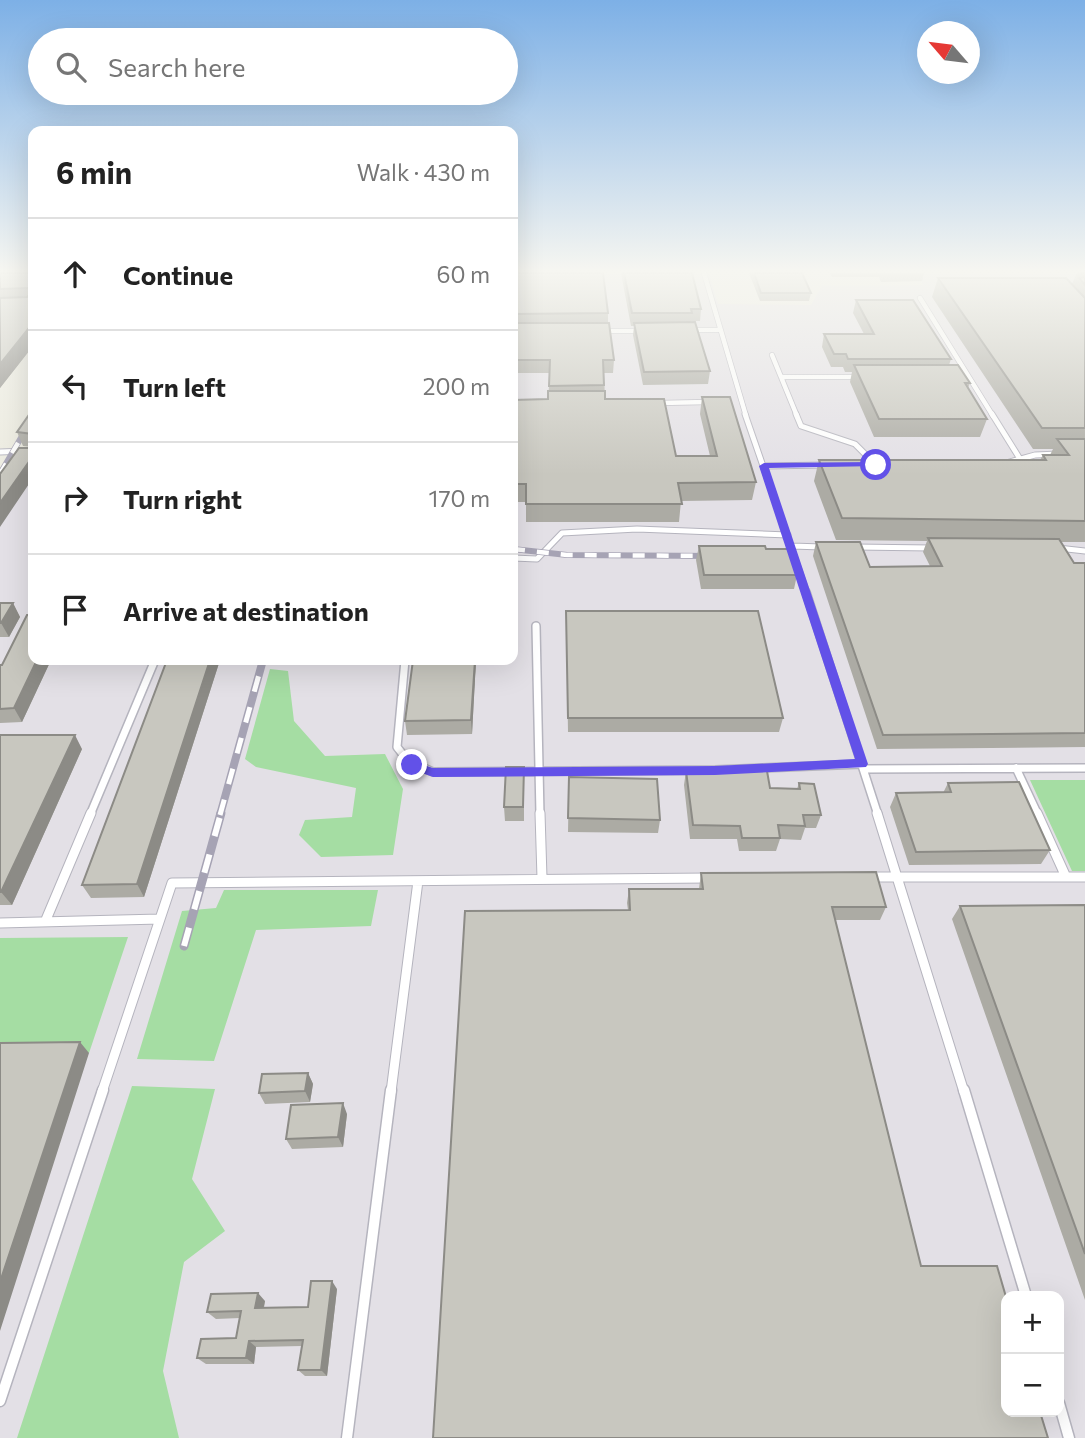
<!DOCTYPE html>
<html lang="en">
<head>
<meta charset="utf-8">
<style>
  body { margin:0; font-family:Commissioner,sans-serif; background:#f6f6f6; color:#222 }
  .controls { position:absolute; right:21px; bottom:21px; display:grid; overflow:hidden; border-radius:14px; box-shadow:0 7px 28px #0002 }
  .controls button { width:63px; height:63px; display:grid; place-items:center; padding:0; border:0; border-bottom:2px solid #e0e0e0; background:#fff; color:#222; font:35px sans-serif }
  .compass { position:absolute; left:917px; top:21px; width:63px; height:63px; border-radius:50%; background:#fff; box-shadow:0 7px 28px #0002; rotate:298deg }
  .stop { position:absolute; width:21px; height:21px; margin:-16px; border:5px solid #6251e8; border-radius:50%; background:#fff }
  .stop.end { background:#6251e8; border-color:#fff; box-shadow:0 2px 7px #0008 }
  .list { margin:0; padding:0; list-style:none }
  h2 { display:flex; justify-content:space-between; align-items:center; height:91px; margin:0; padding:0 28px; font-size:30px }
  h2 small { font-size:23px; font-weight:400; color:#767676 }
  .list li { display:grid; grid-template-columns:46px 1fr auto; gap:21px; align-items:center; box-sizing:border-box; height:112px; padding:0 28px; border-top:2px solid #e0e0e0 }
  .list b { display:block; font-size:26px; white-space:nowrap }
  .list em { font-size:23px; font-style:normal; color:#767676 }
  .icon { flex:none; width:38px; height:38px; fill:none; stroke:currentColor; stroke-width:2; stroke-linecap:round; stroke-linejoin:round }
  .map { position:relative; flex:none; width:1085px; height:1438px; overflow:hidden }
  .search { position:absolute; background:#fff; box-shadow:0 7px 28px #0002; left:28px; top:28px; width:490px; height:77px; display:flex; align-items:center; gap:18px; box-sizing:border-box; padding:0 24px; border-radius:38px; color:#767676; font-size:26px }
  .panel { position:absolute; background:#fff; box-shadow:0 7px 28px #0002; left:28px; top:126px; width:490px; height:539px; border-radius:14px }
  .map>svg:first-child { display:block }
</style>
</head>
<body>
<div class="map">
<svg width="1085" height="1438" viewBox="0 0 1085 1438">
  <rect width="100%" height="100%" fill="#ecebe0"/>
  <path fill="#e3e0e6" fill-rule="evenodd" d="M513 273H709L718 304 811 305 822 286 923 285 917 273H1085V1438H0V496L33 462V660H513ZM1006 1296H1059V1412H1006Z"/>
  <path fill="#a5dda3" d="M270 669 288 671 294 721 325 756 385 754 403 789 393 855 321 857 299 835 305 820 352 817 356 788 256 767 245 759Z
    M1030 780H1085V871H1072Z
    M224 890H378L371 926 256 930 214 1061 137 1059 182 911 216 908Z
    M128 937 89 1053 0 1054V938Z
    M132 1086 215 1089 192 1179 225 1231 184 1262 163 1371 179 1438H17Z"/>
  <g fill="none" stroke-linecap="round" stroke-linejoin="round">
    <g stroke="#b5b4be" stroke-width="6">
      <path id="lane-far4" d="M704 273 746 416
        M920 298 993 416
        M690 330H718
        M603 331H640
        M772 355 797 416
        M781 377H858
        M658 403 709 402"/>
    </g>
    <g stroke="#b5b4be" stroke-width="7">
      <path id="lane-far3" d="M745 414 807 593
        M796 414 801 426 855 444 876 465
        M992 414 1020 459
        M0 452 24 451
        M1006 463 1035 455 1059 454
        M764 466 826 465
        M792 546 822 547
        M855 547 931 548
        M1058 548 1085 551
        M513 558 537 559 562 533 637 529 788 535"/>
    </g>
    <g stroke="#b5b4be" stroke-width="10">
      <path id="lane-far2" d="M806 592 878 815
        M536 626 540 815
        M405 660 397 747 408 761 433 772 715 770 862 764
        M1016 768 1038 815
        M864 769 1085 768
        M90 815 155 660"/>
    </g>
    <g stroke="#b5b4be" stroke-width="11">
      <path id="lane-far1" d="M540 813 542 878
        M877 813 964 1092
        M1037 813 1066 877
        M868 877H1085
        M45 922 91 813
        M0 923 160 919 172 883 709 878
        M102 1092 160 919
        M391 1092 418 881"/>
    </g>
    <g stroke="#b5b4be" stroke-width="13">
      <path id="lane" d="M964 1090 1026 1296
        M0 1401 103 1090
        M1059 1403 1069 1438
        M347 1438 391 1090"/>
    </g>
    <use href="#lane-far4" stroke="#fff" stroke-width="4.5"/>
    <use href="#lane-far3" stroke="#fff" stroke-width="5"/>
    <use href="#lane-far2" stroke="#fff" stroke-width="7"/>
    <use href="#lane-far1" stroke="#fff" stroke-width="9"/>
    <use href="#lane" stroke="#fff" stroke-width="10"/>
    <g stroke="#a6a3b4" stroke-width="6">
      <path id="rail-far2" d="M0 474 33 417
        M513 549 567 555 715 556"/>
    </g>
    <g stroke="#a6a3b4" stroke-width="8">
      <path id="rail-far1" d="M220 815 263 660"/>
    </g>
    <g stroke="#a6a3b4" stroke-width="9">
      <path id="rail" d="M184 946 221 813"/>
    </g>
    <use href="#rail-far2" stroke="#fff" stroke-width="4.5" stroke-dasharray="12" stroke-linecap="butt"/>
    <use href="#rail-far1" stroke="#fff" stroke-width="5" stroke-dasharray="16" stroke-linecap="butt"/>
    <use href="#rail" stroke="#fff" stroke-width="6" stroke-dasharray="19" stroke-linecap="butt"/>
  </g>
  <path fill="#acaba4" d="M0 273H33V346L0 388Z
    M513 273 608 313V323L614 360 613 373H604L605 399 676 456H710L700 414 702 397 756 482 752 500 681 501 679 522H526V502H513V400L548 399 550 373H513Z
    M621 273H692L701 309 700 321H691V322L710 371 708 384 643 385 633 335 634 326H631Z
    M749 273H802L811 293 809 301H760Z
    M830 273H924L922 281 881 282 879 277H832Z
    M1077 273H1085V542H1061L1074 563H1085V747L877 749 813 556 816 542 870 567 930 566 923 552 927 541 836 540 814 481 819 460H1040L1043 455H1050L1053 449H1033L932 297 938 278 1072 284Z
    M856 300 951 359 949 365 970 383 968 388 987 419 980 437H874L850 382 852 372H845L843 367H831L822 347 824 334H864L853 313Z
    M33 409V447L23 446 17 432Z
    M699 546 797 575 794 589H701L696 560Z
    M0 603H13L20 617 9 637H0Z
    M566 611 783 718 779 732H568Z
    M33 660H51L22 722 0 723V665Z
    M167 660H220L144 897 91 898 82 885Z
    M476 660 472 734 407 735 405 721Z
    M0 735 82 749 12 905H0Z
    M524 767V821H505L504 807Z
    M686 771 770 788 797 789 799 783 821 815 816 828H805L801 840 780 839 776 851H739L737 839H690L684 785Z
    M569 777 660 820 658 833 568 832Z
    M948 783 1050 850 1041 864 909 865 890 807 896 793H943Z
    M701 873 886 907 880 920H835L921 1266 1006 1412 628 910 627 903 629 889H699Z
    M1085 905V1300L952 919 960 906Z
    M308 1073 313 1084 310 1102 265 1104 259 1093Z
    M347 1114 343 1147 292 1149 286 1139Z
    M337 1289 327 1376H305L298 1370 302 1346 256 1347 254 1364H206L197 1358 236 1338 240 1318 216 1319 207 1312 265 1301 264 1308 308 1307Z"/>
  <path fill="#8c8b86" d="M33 323V346L0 388V364Z
    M33 456V478L0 527V503Z
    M13 603 20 617 9 637 1 623Z
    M37 660H51L22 722 14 708Z
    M210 660H220L144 897 137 884Z
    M475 660H476L472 734 471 720Z
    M75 735 82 749 12 905 1 892Z
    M80 1042 89 1053 0 1331V1282Z
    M308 1073 313 1084 310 1102 305 1091Z
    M343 1103 347 1114 343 1147 338 1137Z
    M332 1281 337 1289 327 1376 321 1370Z
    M258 1293 265 1301 262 1315 255 1308Z
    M249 1341 256 1347 254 1364 246 1358Z"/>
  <path fill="#c8c7bf" stroke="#8c8b86" stroke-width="2" d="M0 273H33V323L0 364V298L27 297 32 293 28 288 0 289Z
    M513 273H603L608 313 513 314Z
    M624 273H692L701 309H691L692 313H632Z
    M754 273H802L811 293H761Z
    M1081 273H1085V285L1079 278 1085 277Z
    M938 278H1066L1085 298V428H1042Z
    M856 300H913L951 359H848L846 354H834L824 334H874Z
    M695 322 710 371 644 372 634 323Z
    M513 323H609L614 360H603L604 385 549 386 550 360H513Z
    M854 365H958L970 383H965L987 419H879Z
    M548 391H605V399H664L676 456H717L702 397H730L756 482 678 483 682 504H526V484H513V400L548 399Z
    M33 409V434L17 432Z
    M1057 439H1085V521L842 518 819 460H1046L1043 455H1069Z
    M19 448H33V456L0 503V474Z
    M928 538 1059 539 1074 563H1085V733L883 735 816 542H860L870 567 942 566Z
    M699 546H765L766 549H790L797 575H704Z
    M0 603H13L1 623H0Z
    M566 611H758L783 718H568Z
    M27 615H33V660H37L14 708 0 709V665H2Z
    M167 660H210L137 884 82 885Z
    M413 660H475L471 720 405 721Z
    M0 735H75L1 892H0Z
    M506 767H524L523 807H504Z
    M686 771H767L770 788 800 789 799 783 814 784 821 815H803L805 826 778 825 780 838H742L740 826 693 825Z
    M569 777 657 779 660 820 568 818Z
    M1019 782 1050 850 916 852 896 793 951 792 948 783Z
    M876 872 886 907H832L921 1266H997L1006 1297V1412H1040L1048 1438H433L465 911 630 910 629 889H703L701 873Z
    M1085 905V1254L960 906Z
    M80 1042 0 1282V1043Z
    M308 1073 305 1091 259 1093 262 1074Z
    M343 1103 338 1137 286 1139 291 1105Z
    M311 1281H332L321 1370H298L303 1340 249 1341 246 1358H197L201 1339 236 1338 241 1311 207 1312 211 1294 258 1293 255 1308 308 1307Z"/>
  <linearGradient id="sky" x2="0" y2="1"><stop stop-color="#7db0e6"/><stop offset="0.57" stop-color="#f6f6f1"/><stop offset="1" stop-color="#f6f6f1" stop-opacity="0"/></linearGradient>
  <rect width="1085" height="475" fill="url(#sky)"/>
  <path fill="#6251e8" d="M876 462 879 466 769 468 868 764 866 767 715 775 433 777 408 768 406 765 412 761 433 768 715 766 855 759 759 466 764 463Z"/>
</svg>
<div class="controls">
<button>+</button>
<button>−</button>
</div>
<svg class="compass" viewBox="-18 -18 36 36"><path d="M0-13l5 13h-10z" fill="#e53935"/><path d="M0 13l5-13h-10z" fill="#767676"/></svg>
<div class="stop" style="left:876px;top:465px"></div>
<div class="stop end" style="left:412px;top:765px"></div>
<div class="search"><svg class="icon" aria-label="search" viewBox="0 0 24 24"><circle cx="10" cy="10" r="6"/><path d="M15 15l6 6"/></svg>Search here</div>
<section class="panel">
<h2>6 min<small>Walk · 430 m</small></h2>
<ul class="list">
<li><svg class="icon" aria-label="ahead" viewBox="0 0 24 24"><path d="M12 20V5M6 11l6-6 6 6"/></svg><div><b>Continue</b></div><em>60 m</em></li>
<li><svg class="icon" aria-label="left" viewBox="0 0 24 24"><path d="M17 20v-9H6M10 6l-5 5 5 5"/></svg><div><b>Turn left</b></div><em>200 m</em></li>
<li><svg class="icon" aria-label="right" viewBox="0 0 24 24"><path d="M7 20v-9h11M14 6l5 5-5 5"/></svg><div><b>Turn right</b></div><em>170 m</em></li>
<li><svg class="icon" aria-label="arrive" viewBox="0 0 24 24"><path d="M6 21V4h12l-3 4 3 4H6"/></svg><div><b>Arrive at destination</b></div></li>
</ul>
</section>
</div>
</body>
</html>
